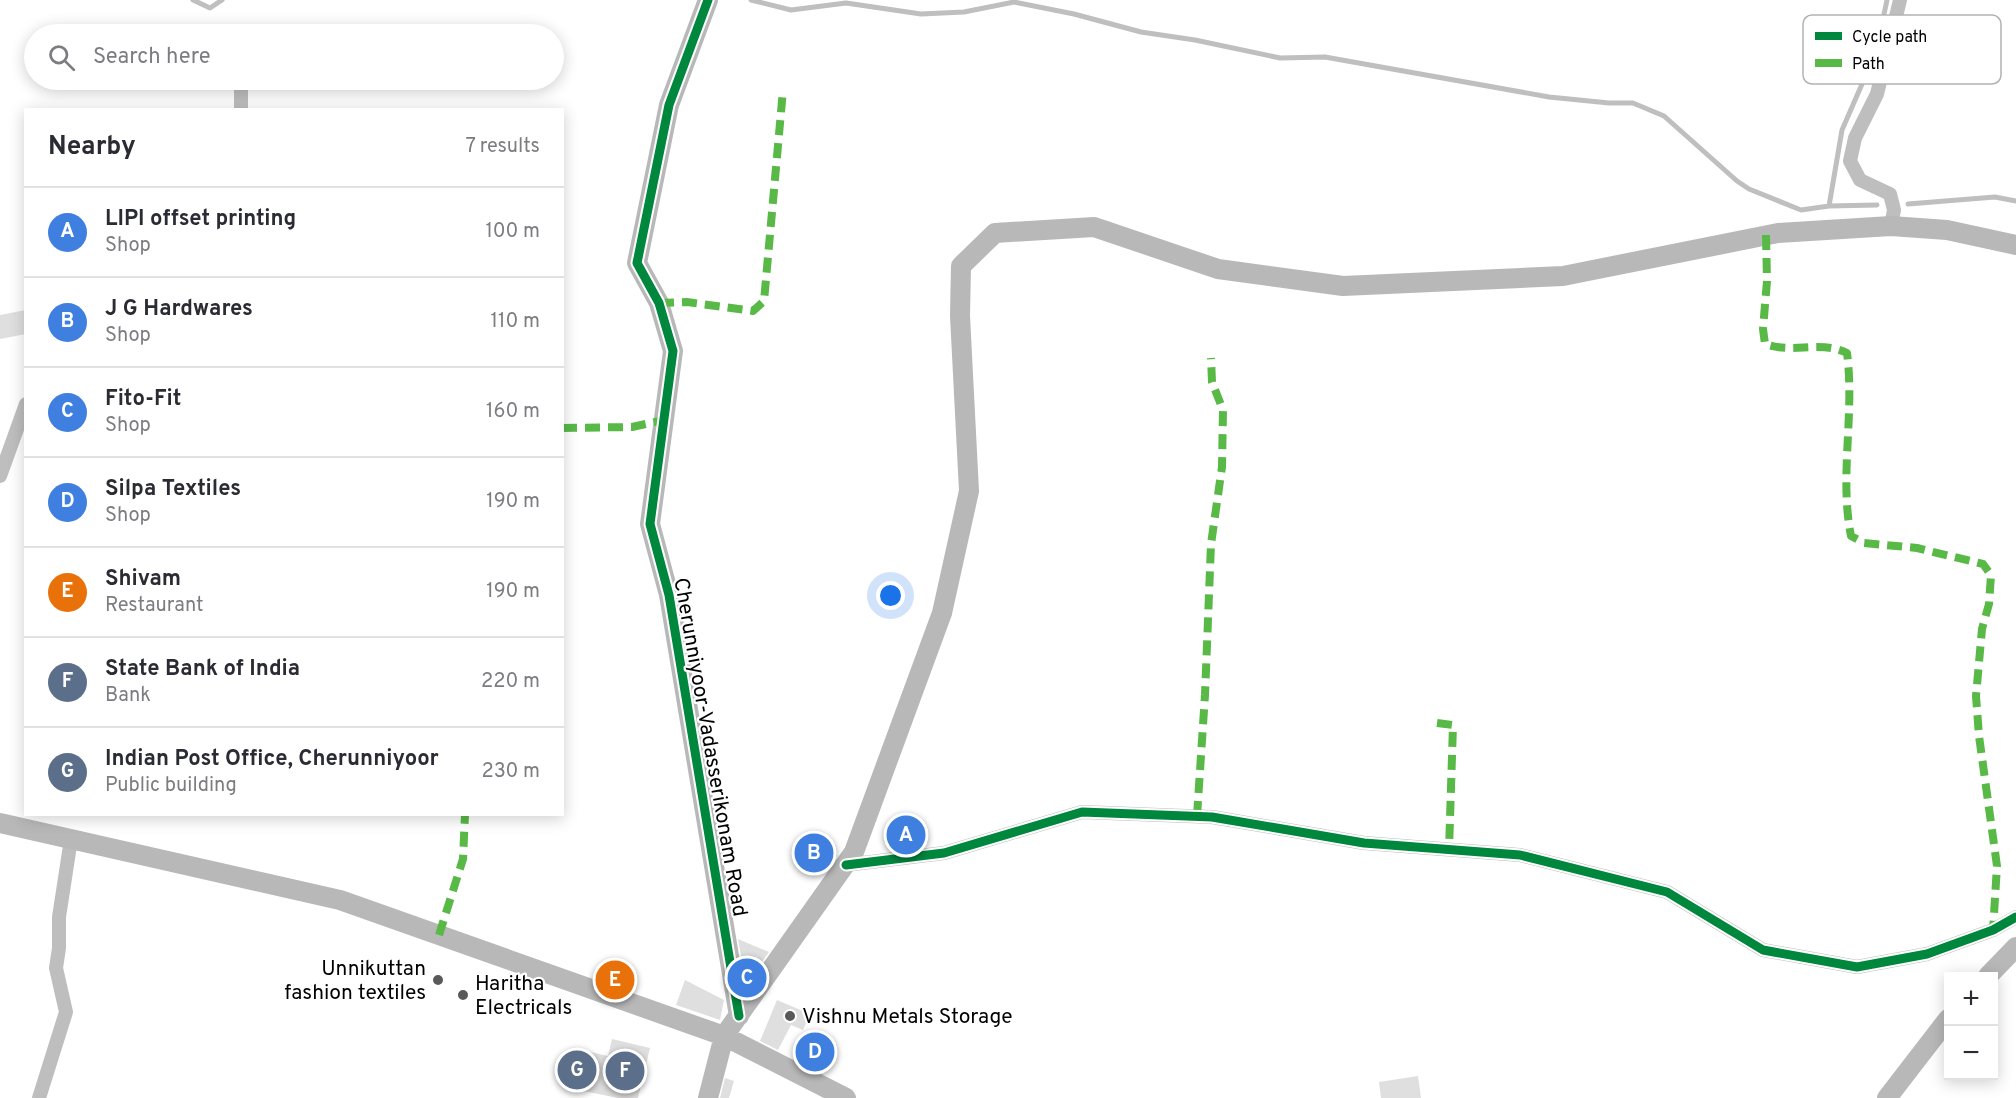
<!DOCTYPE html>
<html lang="en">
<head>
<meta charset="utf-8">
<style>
  body { margin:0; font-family:Overpass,sans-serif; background:#f7f7f7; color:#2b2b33 }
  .controls { position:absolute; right:18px; bottom:18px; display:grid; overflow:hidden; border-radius:0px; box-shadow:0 3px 15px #0003 }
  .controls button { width:54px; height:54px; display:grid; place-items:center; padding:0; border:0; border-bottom:2px solid #e1e1e2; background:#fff; color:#2b2b33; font:30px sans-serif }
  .you { position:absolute; left:891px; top:596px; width:21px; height:21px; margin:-15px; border:4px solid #fff; border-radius:50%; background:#1a73e8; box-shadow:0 0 0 9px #1a73e833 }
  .badge { display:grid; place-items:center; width:39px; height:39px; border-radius:50%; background:#0b8043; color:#fff; font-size:20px; font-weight:700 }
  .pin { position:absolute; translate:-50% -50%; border:3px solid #fff; box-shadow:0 2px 6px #0006 }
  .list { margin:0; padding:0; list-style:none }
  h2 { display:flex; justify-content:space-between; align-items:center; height:78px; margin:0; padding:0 24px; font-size:26px }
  h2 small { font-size:20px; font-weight:400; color:#7c7c81 }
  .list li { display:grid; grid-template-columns:39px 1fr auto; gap:18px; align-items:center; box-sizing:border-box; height:90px; padding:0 24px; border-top:2px solid #e1e1e2 }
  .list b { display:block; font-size:22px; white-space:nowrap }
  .list p { margin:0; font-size:20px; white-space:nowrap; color:#7c7c81 }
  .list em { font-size:20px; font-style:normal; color:#7c7c81 }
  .icon { flex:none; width:33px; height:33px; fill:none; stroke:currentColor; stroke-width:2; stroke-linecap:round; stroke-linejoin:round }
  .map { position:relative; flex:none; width:2016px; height:1098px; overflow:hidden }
  .search { position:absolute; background:#fff; box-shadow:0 3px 15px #0003; left:24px; top:24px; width:540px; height:66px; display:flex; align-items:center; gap:15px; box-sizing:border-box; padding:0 21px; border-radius:33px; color:#7c7c81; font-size:22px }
  .panel { position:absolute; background:#fff; box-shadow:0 3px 15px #0003; left:24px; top:108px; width:540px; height:708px; border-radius:0px }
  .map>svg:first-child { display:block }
</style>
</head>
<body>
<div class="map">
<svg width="2016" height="1098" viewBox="0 0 2016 1098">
  <rect width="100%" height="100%" fill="#fff"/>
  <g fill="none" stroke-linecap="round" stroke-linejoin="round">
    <path stroke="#bfbfbf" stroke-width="5" d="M193 0 210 8 222 0
      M751 0 791 10 846 3 921 14 964 12 1014 2 1074 14 1141 32 1195 40 1280 58 1325 57 1549 97 1609 103H1633L1664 116 1737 181 1749 189 1801 210 1829 206 1842 130 1876 52 1887 0
      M1908 204 1995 197 2016 201
      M1829 206 1877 205"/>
  </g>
  <path fill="#dfdfdf" d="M26 310V334L0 339V315Z
    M798 839 837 855 836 857 829 867 792 852Z
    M738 939 769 952 746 984Z
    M685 980 724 1000 720 1020 676 1005Z
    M777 1000 810 1014 803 1030 791 1025 778 1050 760 1041Z
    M816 1037 829 1042 813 1068 802 1062Z
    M612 1039 650 1048 638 1098H618L564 1087 572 1048 608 1056Z
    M1418 1076 1421 1098H1381L1379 1082Z
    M725 1078 734 1081 729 1098H720Z"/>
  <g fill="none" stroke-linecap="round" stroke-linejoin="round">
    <path stroke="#bebebe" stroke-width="14" d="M241 88V110
      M1891 226 1894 210 1890 194 1860 180 1850 161 1855 138 1877 94 1900 0
      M0 476 26 404
      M846 865 944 853 1082 812 1212 817 1364 843 1520 855 1667 892 1763 950 1857 967 1927 954 1993 930 2016 917
      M39 1098 66 1012 56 968 59 948V917L71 839"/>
    <path stroke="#b8b8b8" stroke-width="20" d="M708 0 669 105 637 263 659 303 673 351 650 524 669 595 739 1016
      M0 823 340 900 724 1036 846 1098
      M1988 976 2016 947
      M708 1098 724 1036 854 852 942 613 969 491 960 316 961 266 995 233 1094 227 1218 269 1343 286 1563 276 1778 233 1891 226 1947 230 2016 245
      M1887 1098 1948 1019"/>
    <path stroke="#58b947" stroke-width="8" stroke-dasharray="15 8" stroke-linecap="butt" d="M1766 235 1767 281 1763 329 1765 344C1792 354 1821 340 1847 353 1855 414 1839 476 1851 536L1864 543 1917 548 1983 564 1991 575 1989 604 1982 629 1976 696 1979 736 1997 866 1993 930
      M659 303 687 302 753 311 764 301 783 90
      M562 428 632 427 664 420
      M1437 723 1453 725 1449 850
      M1197 816 1205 695 1211 544 1222 467 1223 410 1212 382 1211 358
      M439 935 463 859 465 814"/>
    <g stroke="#fff" stroke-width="13">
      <path id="cycleway" d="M708 0 669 105 637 263 659 303 673 351 650 524 669 595 739 1016
        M846 865 944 853 1082 812 1212 817 1364 843 1520 855 1667 892 1763 950 1857 967 1927 954 1993 930 2016 917"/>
    </g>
    <use href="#cycleway" stroke="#00873e" stroke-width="9"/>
  </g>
  <g fill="#595959" stroke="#fff" stroke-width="2">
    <circle cx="438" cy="980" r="6"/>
    <circle cx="463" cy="995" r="6"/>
    <circle cx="790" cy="1016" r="6"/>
  </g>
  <g text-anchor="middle" stroke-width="4.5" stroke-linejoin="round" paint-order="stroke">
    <g font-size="21" fill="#000" stroke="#fff">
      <text transform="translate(711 747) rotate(80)" y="7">Cherunniyoor-Vadasserikonam Road</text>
    </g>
    <g font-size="21" fill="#000" stroke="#fff" text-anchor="start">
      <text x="426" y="975" text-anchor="end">Unnikuttan<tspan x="426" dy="24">fashion textiles</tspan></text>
      <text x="475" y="990">Haritha<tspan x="475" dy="24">Electricals</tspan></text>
      <text x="802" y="1023">Vishnu Metals Storage</text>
    </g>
  </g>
  <rect x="1803" y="15" width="198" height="69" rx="9" fill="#fff" stroke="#b2b2b2" stroke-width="1.5"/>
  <rect x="1815" y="32" width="27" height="8" fill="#00873e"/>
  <rect x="1815" y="59" width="27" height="8" fill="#58b947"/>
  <g font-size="16" fill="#000">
    <text x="1852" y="42">Cycle path</text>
    <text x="1852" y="69">Path</text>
  </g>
</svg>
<div class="controls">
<button>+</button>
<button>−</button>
</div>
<div class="you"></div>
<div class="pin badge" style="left:906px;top:835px;background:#3f7fe0">A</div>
<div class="pin badge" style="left:814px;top:853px;background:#3f7fe0">B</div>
<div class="pin badge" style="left:747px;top:978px;background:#3f7fe0">C</div>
<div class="pin badge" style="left:815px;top:1052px;background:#3f7fe0">D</div>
<div class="pin badge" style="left:615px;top:980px;background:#e8710a">E</div>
<div class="pin badge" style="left:625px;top:1071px;background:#5c6f8a">F</div>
<div class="pin badge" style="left:577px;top:1070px;background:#5c6f8a">G</div>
<div class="search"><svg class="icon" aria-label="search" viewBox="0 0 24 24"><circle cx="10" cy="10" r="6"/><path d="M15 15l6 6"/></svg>Search here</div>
<section class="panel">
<h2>Nearby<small>7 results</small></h2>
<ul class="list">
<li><span class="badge" style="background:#3f7fe0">A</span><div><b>LIPI offset printing</b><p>Shop</p></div><em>100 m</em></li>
<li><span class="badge" style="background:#3f7fe0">B</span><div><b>J G Hardwares</b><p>Shop</p></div><em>110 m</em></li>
<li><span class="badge" style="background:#3f7fe0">C</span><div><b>Fito-Fit</b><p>Shop</p></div><em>160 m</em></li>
<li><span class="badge" style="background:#3f7fe0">D</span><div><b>Silpa Textiles</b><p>Shop</p></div><em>190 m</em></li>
<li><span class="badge" style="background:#e8710a">E</span><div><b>Shivam</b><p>Restaurant</p></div><em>190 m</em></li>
<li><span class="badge" style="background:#5c6f8a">F</span><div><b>State Bank of India</b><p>Bank</p></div><em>220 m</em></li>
<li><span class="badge" style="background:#5c6f8a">G</span><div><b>Indian Post Office, Cherunniyoor</b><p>Public building</p></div><em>230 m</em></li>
</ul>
</section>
</div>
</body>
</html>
